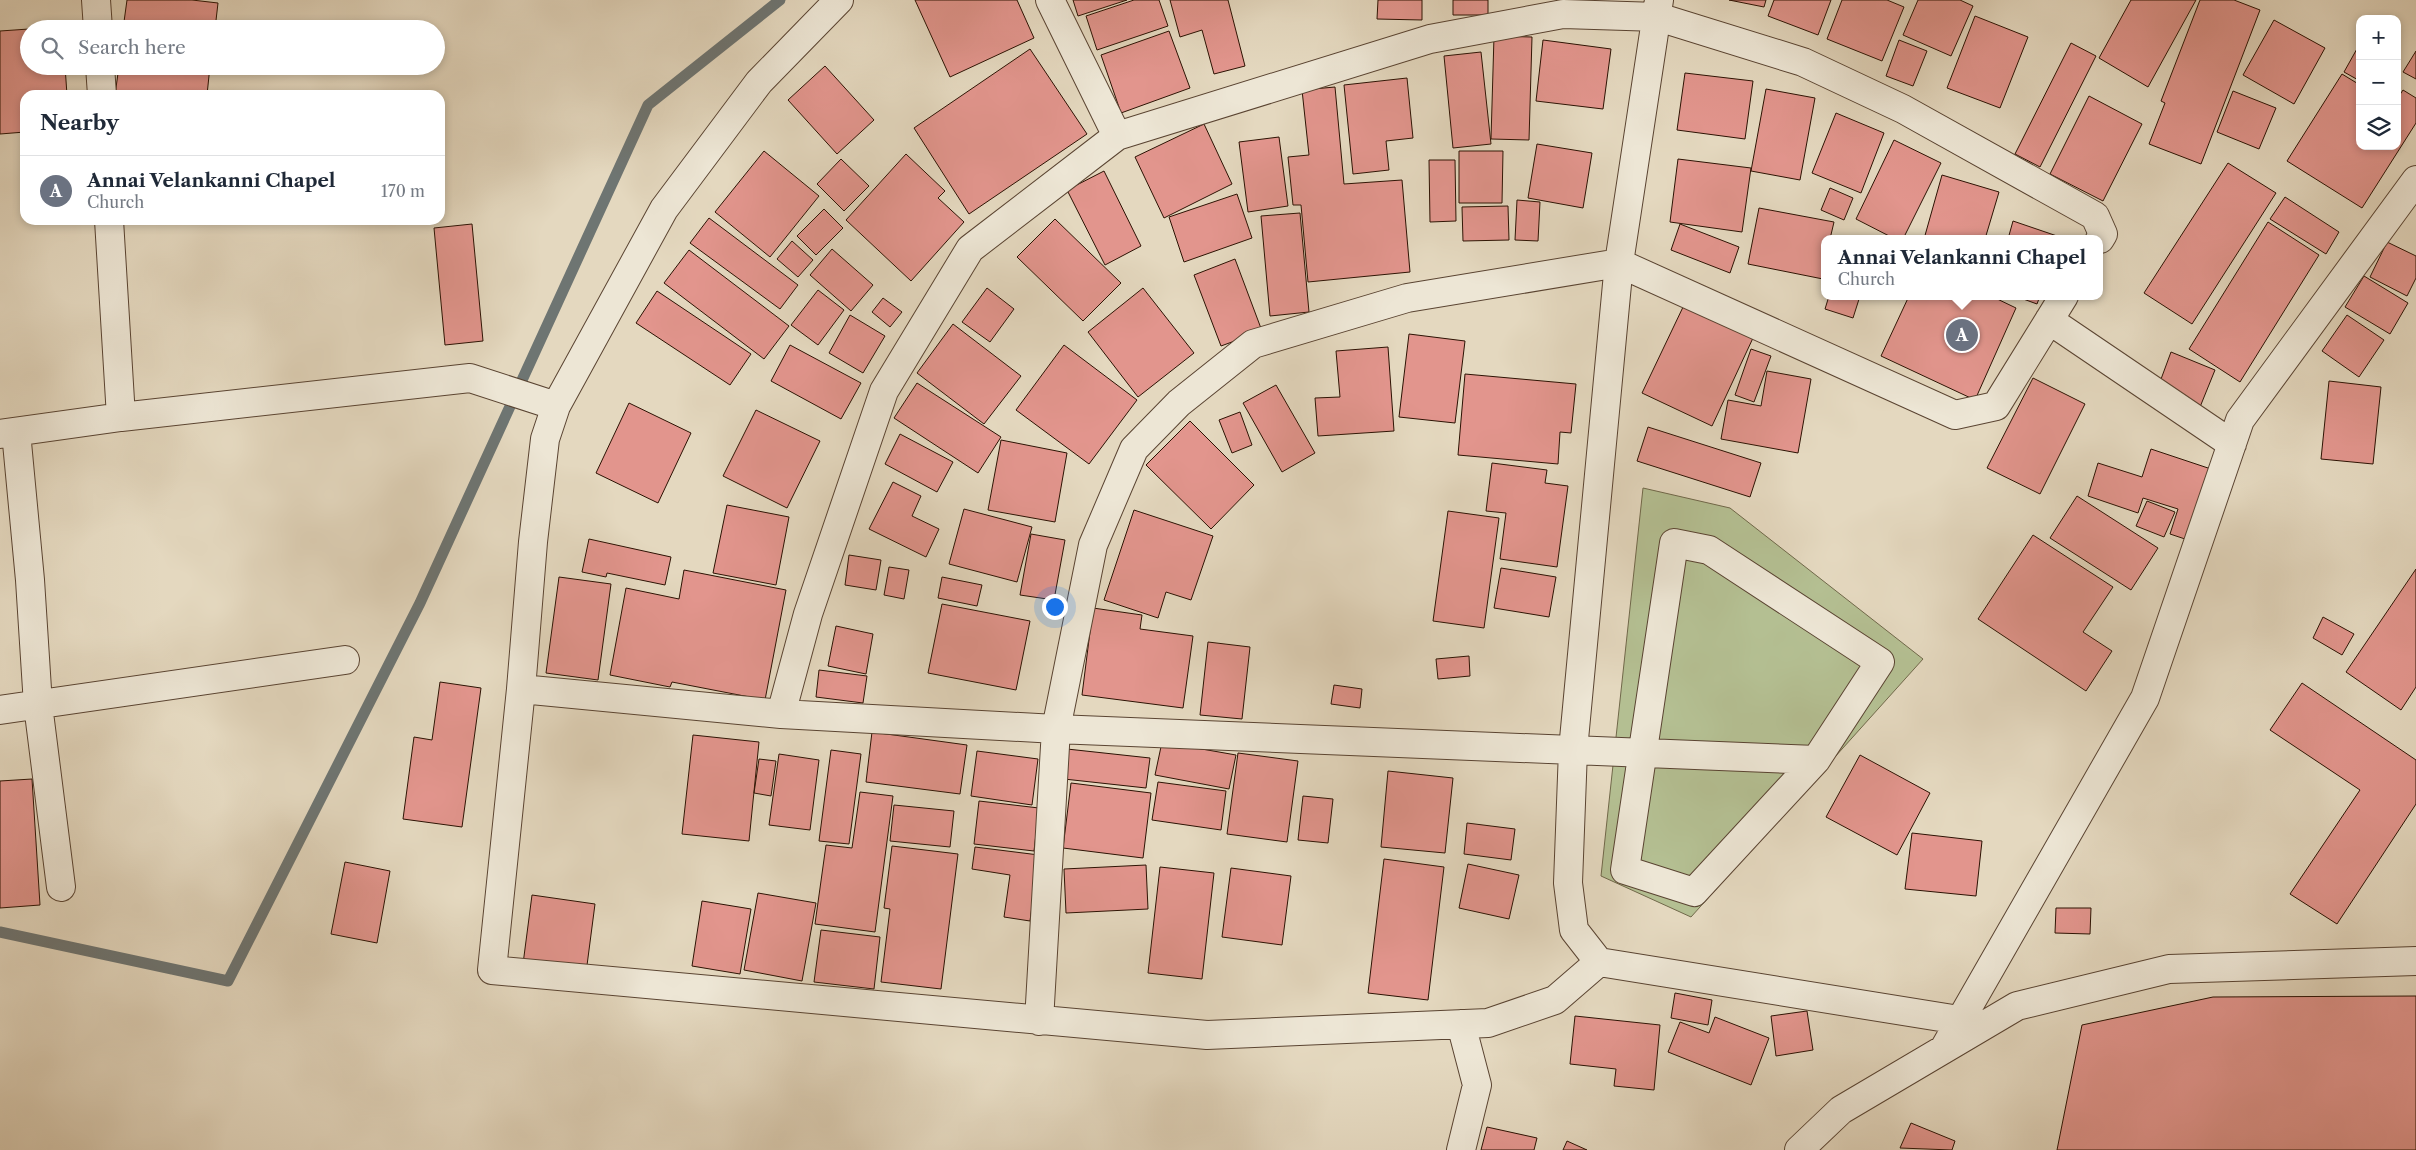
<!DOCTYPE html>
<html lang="en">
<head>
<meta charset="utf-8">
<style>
  body { margin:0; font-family:"Libre Caslon Text",serif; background:#f6f6f7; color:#1f2937 }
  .controls { position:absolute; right:15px; top:15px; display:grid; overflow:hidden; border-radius:10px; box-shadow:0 2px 8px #0003 }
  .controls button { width:45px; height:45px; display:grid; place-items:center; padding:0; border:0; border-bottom:1px solid #e0e1e3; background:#fff; color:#1f2937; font:25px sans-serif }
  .you { position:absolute; left:1054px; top:606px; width:18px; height:18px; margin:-12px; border:4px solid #fff; border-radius:50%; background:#1a73e8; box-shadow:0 0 0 8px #1a73e833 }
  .badge { display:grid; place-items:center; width:32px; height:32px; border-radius:50%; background:#8f2418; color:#fff; font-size:16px; font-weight:700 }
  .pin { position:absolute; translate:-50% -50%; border:2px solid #fff; box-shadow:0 1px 5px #0006 }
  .popup { position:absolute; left:1821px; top:235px; width:282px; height:65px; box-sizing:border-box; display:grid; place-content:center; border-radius:10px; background:#fff; filter:drop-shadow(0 1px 4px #0005); font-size:16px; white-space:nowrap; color:#747a83 }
  .popup b { font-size:19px; color:#1f2937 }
  .popup::after { content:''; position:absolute; left:50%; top:100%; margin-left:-10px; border:10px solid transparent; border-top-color:#fff }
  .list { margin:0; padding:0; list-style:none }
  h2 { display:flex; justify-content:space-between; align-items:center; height:65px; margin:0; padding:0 20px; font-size:21px }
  h2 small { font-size:16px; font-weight:400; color:#747a83 }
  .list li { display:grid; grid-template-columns:32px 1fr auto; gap:15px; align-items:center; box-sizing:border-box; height:70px; padding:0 20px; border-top:1px solid #e0e1e3 }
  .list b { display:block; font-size:19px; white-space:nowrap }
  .list p { margin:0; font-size:16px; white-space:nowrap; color:#747a83 }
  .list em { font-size:16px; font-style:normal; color:#747a83 }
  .icon { flex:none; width:28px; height:28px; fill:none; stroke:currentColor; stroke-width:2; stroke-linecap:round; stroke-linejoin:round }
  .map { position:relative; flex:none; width:2416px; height:1150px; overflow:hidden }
  .search { position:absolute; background:#fff; box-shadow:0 2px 8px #0003; left:20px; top:20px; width:425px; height:55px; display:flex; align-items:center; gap:12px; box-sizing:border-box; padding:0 18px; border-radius:28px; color:#747a83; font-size:19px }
  .panel { position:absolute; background:#fff; box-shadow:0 2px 8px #0003; left:20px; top:90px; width:425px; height:135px; border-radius:15px }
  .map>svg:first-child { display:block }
</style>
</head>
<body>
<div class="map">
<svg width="2416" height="1150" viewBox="0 0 2416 1150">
  <rect width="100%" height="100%" fill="#e4d8bf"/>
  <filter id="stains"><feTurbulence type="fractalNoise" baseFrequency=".004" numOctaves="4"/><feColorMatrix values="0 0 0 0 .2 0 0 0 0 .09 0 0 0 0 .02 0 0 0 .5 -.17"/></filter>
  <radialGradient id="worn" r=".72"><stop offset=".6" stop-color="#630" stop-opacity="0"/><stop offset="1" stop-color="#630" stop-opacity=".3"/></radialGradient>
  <path fill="#b4bf92" stroke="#70684a" d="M1643 488 1730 508 1923 659 1691 917 1601 876Z"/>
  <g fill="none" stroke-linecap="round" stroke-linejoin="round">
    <path stroke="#6e7572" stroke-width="11" d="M0 932 228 981 420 603 648 105 780 0"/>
  </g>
  <path fill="#e2958d" stroke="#2c1203" d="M127 0H192L218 3 215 29H123Z
    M915 0H1017L1034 38 950 77Z
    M1073 0H1127L1078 16Z
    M1134 0H1159L1168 26 1097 50 1086 16Z
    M1170 0H1228L1245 66 1214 74 1202 30 1180 37Z
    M1378 0H1422V20L1377 19Z
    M1453 0H1488V15H1453Z
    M1729 0H1766L1764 7Z
    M1774 0H1831L1818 35 1768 16Z
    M1842 0H1887L1904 7 1882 61 1827 39Z
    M1918 0H1960L1973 6 1951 56 1903 35Z
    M2131 0H2196L2148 87 2099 58Z
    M2200 0H2234L2260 10 2201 164 2149 144 2165 103 2161 101Z
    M1975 16 2028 37 2000 108 1947 88Z
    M2274 20 2325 48 2294 104 2243 75Z
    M62 26V29H30Z
    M29 29V66H65L67 95H25V132L0 134V31Z
    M1169 31 1190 88 1121 113 1101 55Z
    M1494 36 1532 37 1529 140 1491 139Z
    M1543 40 1611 49 1603 109 1536 101Z
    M1899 40 1927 51 1913 86 1886 76Z
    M2071 43 2096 56 2040 167 2015 154Z
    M2358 47 2360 48V81L2344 72Z
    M1030 49 1087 134 969 214 914 128Z
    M2416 51V79L2403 72Z
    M1481 52 1491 144 1453 148 1444 56Z
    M119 66H210L207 95H115Z
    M825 66 874 120 837 154 788 100Z
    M1685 73 1753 81 1745 139 1677 130Z
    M2342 74 2360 85V146H2397V99L2403 90 2416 98V123L2362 208 2287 161Z
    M1407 78 1413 138 1386 141 1389 170 1353 174 1344 85Z
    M1335 87 1344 184 1402 180 1410 272 1308 282 1301 205H1293L1288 157 1309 155 1302 90Z
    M1766 89 1815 98 1800 180 1751 171Z
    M2233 91 2276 108 2259 149 2217 132Z
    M2089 96 2142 124 2103 201 2050 174Z
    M1836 113 1884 133 1861 193 1812 173Z
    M1204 124 1232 184 1164 218 1135 157Z
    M1279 137 1288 206 1248 212 1239 142Z
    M1894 140 1941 163 1903 239H1895L1856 219Z
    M1537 144 1592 153 1583 208 1528 198Z
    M764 151 819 196 770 257 715 212Z
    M1459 151H1503L1502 203H1459Z
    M906 154 945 191 938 198 964 222 911 281 846 220Z
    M841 159 869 186 844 211 817 184Z
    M1678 159 1751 168 1742 232 1670 222Z
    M1429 160H1455L1456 221 1430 222Z
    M2228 163 2276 193 2192 324 2144 293Z
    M1104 171 1141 246 1105 265 1067 190Z
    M1942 175 1999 192 1985 239H1924Z
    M1830 188 1853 198 1844 220 1821 210Z
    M1237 194 1252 238 1184 262 1169 217Z
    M2285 197 2339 232 2326 254 2270 219Z
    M1517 200 1540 202 1538 241 1515 240Z
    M1508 206 1509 240 1463 241 1462 207Z
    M1759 208 1834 222 1830 239H1824L1823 279 1748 264Z
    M824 209 843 228 816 255 797 236Z
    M1300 213 1309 312 1270 316 1261 216Z
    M709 218 798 285 780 309 690 243Z
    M1055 219 1121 283 1083 321 1017 257Z
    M2013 221 2060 237V239H2008Z
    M2268 222 2319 255 2240 382 2189 349Z
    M472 224 483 341 445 345 434 228Z
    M1680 224 1739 247 1730 273 1671 250Z
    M792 241 813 260 798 277 777 259Z
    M2387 242 2416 256V278L2407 296 2370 277Z
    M832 249 873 285 851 311 810 275Z
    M689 250 789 326 764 359 664 283Z
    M1235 259 1262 331 1221 346 1194 275Z
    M2364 276 2408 303 2390 334 2345 307Z
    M987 288 1014 309 990 342 962 322Z
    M1143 288 1194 353 1138 397 1088 332Z
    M818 290 844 310 818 345 791 325Z
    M657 291 751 354 730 385 636 323Z
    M1829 296H1860L1853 318 1825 309Z
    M1909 296H1991L2016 308 1975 400 1881 356Z
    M2015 296H2040L2037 304Z
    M883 298 902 312 890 327 872 312Z
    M1684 305 1753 338 1712 426 1642 393Z
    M850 315 885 336 863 373 829 353Z
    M2347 315 2384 340 2359 377 2322 351Z
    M953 324 1021 376 984 424 917 373Z
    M1409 334 1465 341 1455 423 1399 417Z
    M790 345 861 383 841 419 771 381Z
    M1064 345 1137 400 1089 464 1016 410Z
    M1388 347 1394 431 1318 436 1315 398 1340 397 1336 351Z
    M1751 349 1771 356 1754 402 1735 395Z
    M2171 352 2215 370 2200 407 2157 390Z
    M1767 371 1811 379 1798 453 1721 439 1728 400 1761 406Z
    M1465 374 1576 384 1571 433 1560 432 1558 464 1458 455Z
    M2033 378 2085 404 2040 494 1987 468Z
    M2329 381 2381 387 2373 464 2321 459Z
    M917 383 1001 437 978 473 894 418Z
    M1276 385 1315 453 1282 472 1243 403Z
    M629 403 691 433 658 503 596 473Z
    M756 410 820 441 787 508 723 476Z
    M1240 412 1252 445 1232 453 1219 420Z
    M1190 421 1254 485 1211 529 1146 465Z
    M1648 427 1761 463 1750 497 1637 461Z
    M900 434 953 462 937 492 885 464Z
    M1001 440 1067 453 1055 522 988 510Z
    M2151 449 2217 471 2194 542 2170 534 2178 509 2143 498 2138 513 2088 496 2098 463 2142 477Z
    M1492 463 1547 470 1545 483 1568 486 1557 567 1500 559 1506 513 1486 511Z
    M893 482 921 496 912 516 939 529 926 557 869 529Z
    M2077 496 2158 548 2131 590 2050 538Z
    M2147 501 2175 512 2164 537 2136 526Z
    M727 505 789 517 776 585 713 573Z
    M964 509 1032 527 1017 582 949 564Z
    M1134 510 1213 536 1191 600 1166 592 1158 618 1104 600Z
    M1448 511 1499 518 1484 628 1433 621Z
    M1031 534 1065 540 1054 600 1020 595Z
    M2033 535 2113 587 2083 632 2112 651 2086 691 1978 619Z
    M589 539 671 557 665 585 607 573 606 577 582 572Z
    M849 555 881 560 876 590 845 585Z
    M889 567 909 570 904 599 884 595Z
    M1501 568 1556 577 1549 617 1494 608Z
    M2416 569V687L2401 710 2346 672Z
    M684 570 786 590 765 700 672 682 670 687 610 675 626 588 679 599Z
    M559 577 611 584 598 680 546 673Z
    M942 577 982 585 977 606 938 598Z
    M942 604 1030 621 1016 690 928 673Z
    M1093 608 1142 615 1140 629 1193 636 1183 708 1082 695Z
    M2323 617 2354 634 2342 655 2313 638Z
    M836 626 873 634 866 674 828 666Z
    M1208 642 1250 647 1242 719 1200 715Z
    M1469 656 1470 676 1438 679 1436 659Z
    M819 670 867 676 863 703 816 697Z
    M440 682 481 688 462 827 403 819 414 737 432 740Z
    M2302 683 2416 760V804L2337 924 2290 894 2360 790 2270 730Z
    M1334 685 1362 689 1360 708 1331 704Z
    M872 732 967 745 960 794 866 782Z
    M693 735 759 742 749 841 682 834Z
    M1162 742 1236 755 1229 789 1155 775Z
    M1067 749 1150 758 1146 788 1064 779Z
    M831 750 861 754 849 844 819 841Z
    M977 751 1038 759 1032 805 971 796Z
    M1238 753 1298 761 1287 842 1227 834Z
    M779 754 819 760 810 830 769 825Z
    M1860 755 1930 793 1897 855 1826 817Z
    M759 759 776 761 771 796 754 793Z
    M1388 771 1453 778 1445 853 1381 847Z
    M32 779 40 905 0 908V781Z
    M1158 782 1226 791 1221 830 1152 820Z
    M1071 783 1151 793 1143 858 1063 848Z
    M860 792 893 796 875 932 815 924 826 845 852 848Z
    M1303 796 1333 799 1328 843 1298 840Z
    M979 801 1039 808 1034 851 974 844Z
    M894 805 954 811 950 847 890 841Z
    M1467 823 1515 829 1511 860 1464 854Z
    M1912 833 1982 841 1976 896 1905 889Z
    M892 846 958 854 941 989 881 982 890 909 884 908Z
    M975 847 1039 855 1030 921 1004 917 1010 875 972 869Z
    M1384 859 1444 867 1428 1000 1368 993Z
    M345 862 390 871 377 943 331 934Z
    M1468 864 1519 875 1509 919 1459 908Z
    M1146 865 1148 909 1066 913 1064 869Z
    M1160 867 1214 873 1202 979 1148 973Z
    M1231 868 1291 876 1282 945 1222 937Z
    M758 893 816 903 802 981 744 970Z
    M532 895 595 904 586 973 523 964Z
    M702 901 751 909 740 974 692 966Z
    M2056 908H2091L2090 934 2055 933Z
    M821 930 880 937 874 989 814 982Z
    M1675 993 1712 1000 1708 1025 1671 1018Z
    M2416 996V1150H2057L2082 1025 2213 997Z
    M1807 1011 1813 1050 1776 1056 1771 1016Z
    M1575 1016 1660 1025 1654 1090 1614 1086 1616 1069 1570 1064Z
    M1715 1017 1769 1038 1751 1085 1668 1052 1680 1022 1709 1033Z
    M1911 1123 1955 1141 1952 1150 1900 1148Z
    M1487 1127 1537 1138 1534 1150H1481Z
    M1567 1141 1587 1150H1563Z"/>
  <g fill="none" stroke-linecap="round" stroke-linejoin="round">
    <g stroke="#5a4432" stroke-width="30">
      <path id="minor" d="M96 0 98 29
        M1050 0 1117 136
        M1659 0 1619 263 1573 750 1568 883 1574 930 1599 962 1959 1020
        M100 66 102 95
        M109 220 121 417
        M2049 320 2232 444
        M16 432 30 580 38 705 61 887
        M0 434 121 417 470 378 556 406
        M1674 543 1709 550 1880 662 1816 760 1694 892 1625 870Z
        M521 689 492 970 1207 1035 1488 1023 1555 1000 1599 962
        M0 710 345 660
        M781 714 521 689 533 542 545 439 556 406 664 209 759 82 839 0
        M1816 760 1056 729 781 714 808 614 884 391 970 249 1117 136 1430 39 1563 14 1658 17 1803 62 1903 109 2095 216 2103 234 2100 239
        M1039 1021 1056 729 1093 545 1134 449 1179 403 1253 344 1407 298 1619 263 1955 415 1996 406 2064 296
        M1944 1049 2145 698 2240 420 2416 180
        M1461 1150 1477 1085 1461 1024
        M1799 1150 1841 1110 2017 1006 2169 969 2416 961"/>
    </g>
    <use href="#minor" stroke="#ede6d5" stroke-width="28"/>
  </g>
  <rect width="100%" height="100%" filter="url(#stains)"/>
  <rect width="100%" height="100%" fill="url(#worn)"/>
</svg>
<div class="controls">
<button>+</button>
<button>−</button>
<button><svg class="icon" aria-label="layers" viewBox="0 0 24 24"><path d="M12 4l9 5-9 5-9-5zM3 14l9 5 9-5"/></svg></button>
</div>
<div class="you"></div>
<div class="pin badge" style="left:1962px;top:335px;background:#6b7280">A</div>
<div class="popup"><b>Annai Velankanni Chapel</b>Church</div>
<div class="search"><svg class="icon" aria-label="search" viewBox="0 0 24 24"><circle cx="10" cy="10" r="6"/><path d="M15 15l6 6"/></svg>Search here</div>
<section class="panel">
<h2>Nearby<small></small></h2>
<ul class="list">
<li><span class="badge" style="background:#6b7280">A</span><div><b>Annai Velankanni Chapel</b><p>Church</p></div><em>170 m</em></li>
</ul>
</section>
</div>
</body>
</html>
